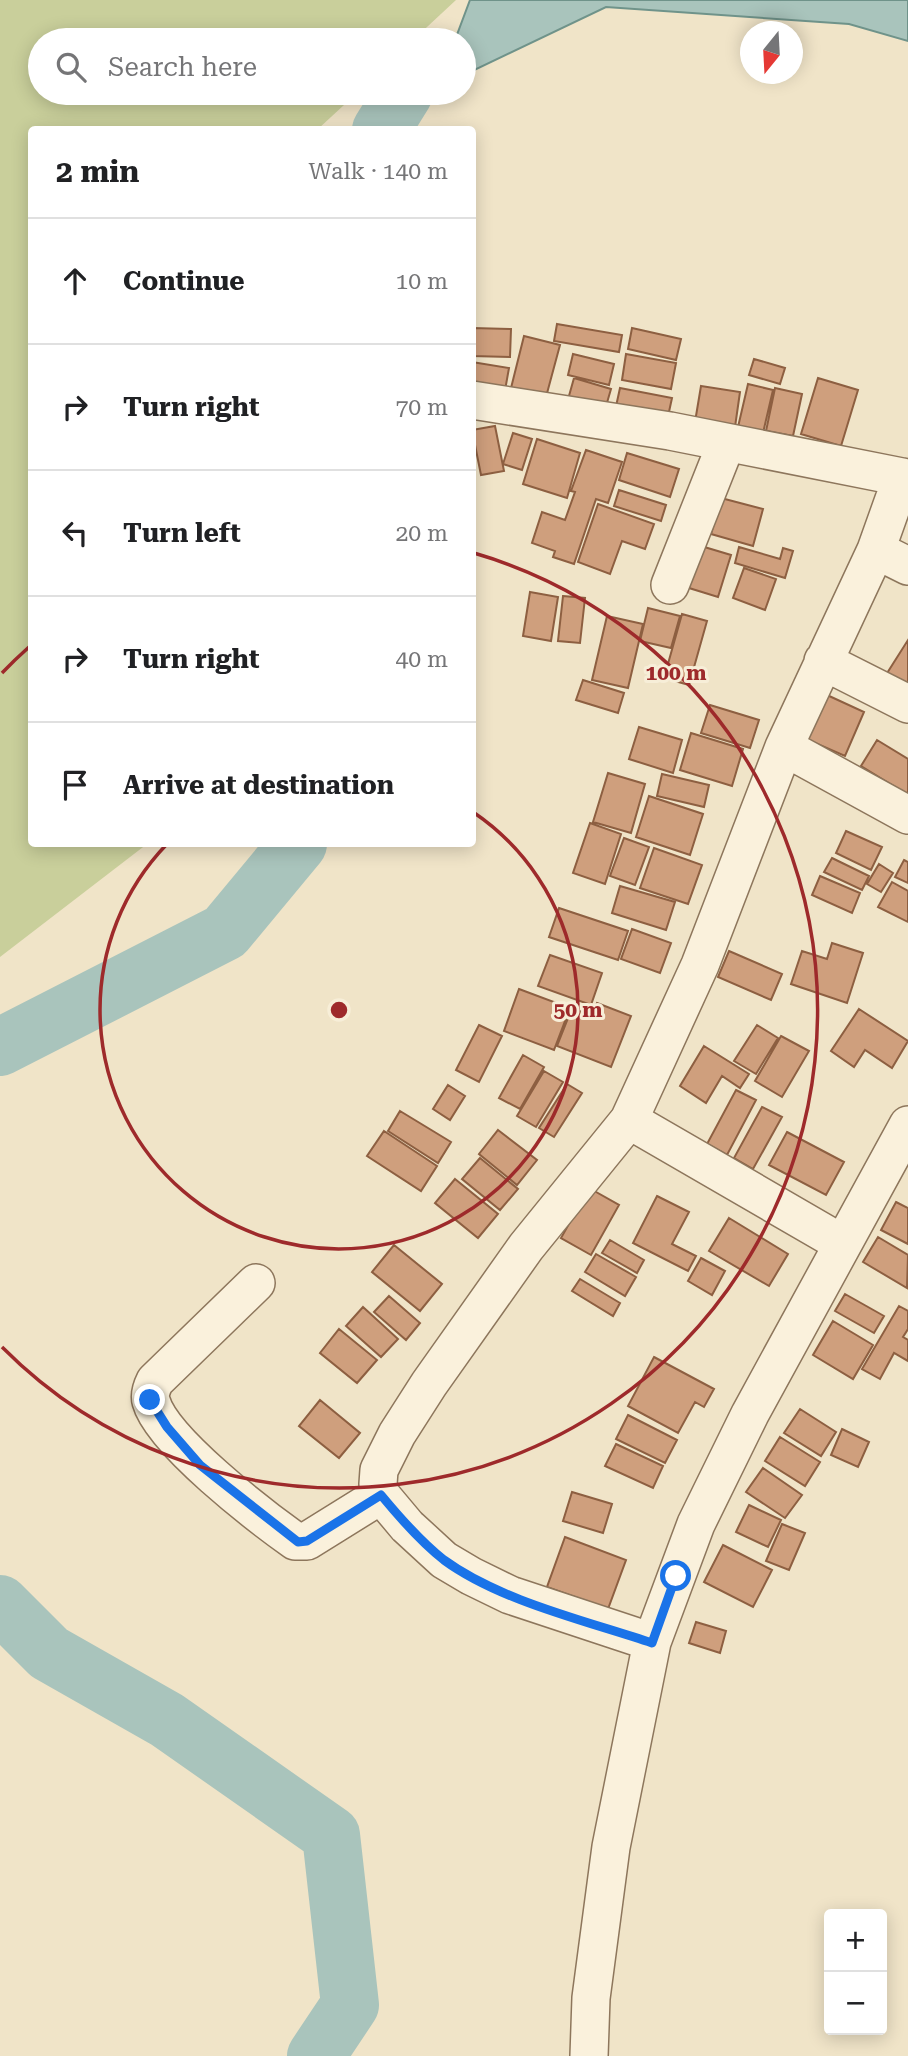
<!DOCTYPE html>
<html lang="en">
<head>
<meta charset="utf-8">
<style>
  body { margin:0; font-family:"Roboto Serif",serif; background:#f2f2f2; color:#202124 }
  .controls { position:absolute; right:21px; bottom:21px; display:grid; overflow:hidden; border-radius:7px; box-shadow:0 4px 18px #0003 }
  .controls button { width:63px; height:63px; display:grid; place-items:center; padding:0; border:0; border-bottom:2px solid #e0e0e0; background:#fff; color:#202124; font:35px sans-serif }
  .compass { position:absolute; left:740px; top:21px; width:63px; height:63px; border-radius:50%; background:#fff; box-shadow:0 4px 18px #0003; rotate:198deg }
  .stop { position:absolute; width:21px; height:21px; margin:-16px; border:5px solid #1a73e8; border-radius:50%; background:#fff }
  .stop.end { background:#1a73e8; border-color:#fff; box-shadow:0 2px 7px #0008 }
  .list { margin:0; padding:0; list-style:none }
  h2 { display:flex; justify-content:space-between; align-items:center; height:91px; margin:0; padding:0 28px; font-size:30px }
  h2 small { font-size:23px; font-weight:400; color:#757577 }
  .list li { display:grid; grid-template-columns:46px 1fr auto; gap:21px; align-items:center; box-sizing:border-box; height:126px; padding:0 28px; border-top:2px solid #e0e0e0 }
  .list b { display:block; font-size:26px; white-space:nowrap }
  .list em { font-size:23px; font-style:normal; color:#757577 }
  .icon { flex:none; width:38px; height:38px; fill:none; stroke:currentColor; stroke-width:2; stroke-linecap:round; stroke-linejoin:round }
  .map { position:relative; flex:none; width:908px; height:2056px; overflow:hidden }
  .search { position:absolute; background:#fff; box-shadow:0 4px 18px #0003; left:28px; top:28px; width:448px; height:77px; display:flex; align-items:center; gap:18px; box-sizing:border-box; padding:0 24px; border-radius:38px; color:#757577; font-size:26px }
  .panel { position:absolute; background:#fff; box-shadow:0 4px 18px #0003; left:28px; top:126px; width:448px; height:721px; border-radius:7px }
  .map>svg:first-child { display:block }
</style>
</head>
<body>
<div class="map">
<svg width="908" height="2056" viewBox="0 0 908 2056">
  <rect width="100%" height="100%" fill="#f0e4c8"/>
  <path fill="#c9cf9b" d="M0 0H456L413 40H40V93H357L318 129 32 130V844H147L0 957Z"/>
  <path fill="#a9c4bc" stroke="#6f938a" stroke-width="2" d="M470 0H908V41L849 24 606 7 464 75V40H455Z"/>
  <g fill="none" stroke-linecap="round" stroke-linejoin="round">
    <path stroke="#a9c4bc" stroke-width="58" d="M381 130 404 93
      M0 1047 225 932 298 844
      M0 1604 49 1653 167 1720 331 1835 350 2005 316 2056"/>
  </g>
  <path fill="#cf9f7d" stroke="#8d5f41" stroke-width="2" d="M557 324 622 335 619 352 554 341Z
    M472 328 511 329 510 357 472 356Z
    M632 328 681 339 676 360 628 349Z
    M524 336 560 345 546 397 511 388Z
    M573 354 614 364 609 385 568 375Z
    M626 354 676 363 671 389 622 380Z
    M754 359 785 368 780 384 749 375Z
    M472 362 509 368 504 396 472 391Z
    M574 378 611 389 604 413 567 403Z
    M818 378 858 390 841 446 801 434Z
    M748 384 773 390 763 433 738 427Z
    M701 386 740 392 734 434 694 428Z
    M620 388 672 398 667 421 615 411Z
    M775 388 802 394 793 436 766 431Z
    M495 426 504 471 481 475 472 430Z
    M513 433 532 439 522 470 503 464Z
    M537 439 580 453 567 498 523 484Z
    M586 450 622 462 608 503 596 499 574 564 553 557 555 551 532 543 542 512 565 520 575 492 571 491Z
    M627 453 679 469 670 497 619 480Z
    M619 490 666 505 661 521 614 506Z
    M721 498 763 509 753 546 711 534Z
    M598 504 654 524 645 549 622 541 610 574 578 562Z
    M701 546 731 555 718 597 689 588Z
    M739 547 780 559 783 548 793 551 785 578 735 563Z
    M744 568 776 579 765 610 733 598Z
    M530 592 558 597 551 641 523 636Z
    M563 596 585 598 580 643 558 641Z
    M648 608 680 616 671 648 640 641Z
    M682 614 707 621 689 685 664 678Z
    M607 616 643 624 628 688 592 680Z
    M908 640V693L884 678Z
    M583 680 624 693 618 713 576 700Z
    M827 695 864 712 845 756 806 739Z
    M710 705 759 720 750 748 701 733Z
    M639 727 682 740 673 773 629 759Z
    M691 733 743 749 732 786 680 770Z
    M877 740 908 759V795L861 766Z
    M608 773 645 784 631 833 593 822Z
    M662 774 709 785 704 807 657 796Z
    M649 796 703 814 690 855 636 837Z
    M590 823 621 834 605 884 573 873Z
    M846 831 882 847 871 870 836 853Z
    M624 838 649 847 635 885 610 876Z
    M654 848 702 865 688 904 640 888Z
    M832 858 869 876 862 890 824 872Z
    M904 860 908 862V883L895 877Z
    M879 864 893 873 881 892 867 884Z
    M820 876 860 893 852 913 812 895Z
    M892 882 908 891V922L878 907Z
    M620 886 675 902 666 930 612 913Z
    M559 908 628 931 618 960 549 937Z
    M632 929 671 943 660 973 621 959Z
    M832 943 863 953 847 1003 791 984 802 951 827 959Z
    M729 951 782 974 771 1000 718 977Z
    M550 955 602 973 591 1005 538 986Z
    M519 989 570 1008 554 1050 504 1031Z
    M597 1003 631 1016 611 1067 557 1046 572 1008 592 1016Z
    M859 1009 908 1041 892 1068 865 1050 854 1067 831 1051Z
    M479 1025 502 1036 479 1082 456 1070Z
    M757 1025 778 1038 756 1074 734 1061Z
    M781 1036 809 1051 782 1097 755 1081Z
    M704 1046 749 1074 740 1088 722 1076 706 1103 680 1086Z
    M523 1055 544 1067 520 1109 499 1098Z
    M544 1071 563 1082 536 1127 517 1116Z
    M567 1084 582 1093 554 1137 539 1128Z
    M448 1085 465 1096 450 1120 433 1109Z
    M736 1090 756 1100 727 1155 707 1144Z
    M762 1107 782 1117 753 1169 734 1158Z
    M400 1111 451 1142 438 1163 388 1131Z
    M498 1130 537 1160 517 1185 479 1154Z
    M384 1131 437 1166 421 1191 367 1156Z
    M787 1132 844 1162 826 1195 769 1165Z
    M480 1158 518 1189 500 1210 462 1179Z
    M455 1179 498 1214 478 1238 435 1203Z
    M589 1188 619 1205 591 1255 561 1238Z
    M657 1196 689 1212 672 1244 696 1256 688 1271 633 1243Z
    M896 1202 908 1208V1244L881 1230Z
    M729 1218 788 1254 769 1286 709 1251Z
    M878 1237 908 1255 907 1288 863 1262Z
    M610 1240 644 1260 637 1273 602 1253Z
    M394 1245 442 1284 420 1311 372 1272Z
    M596 1254 636 1277 625 1296 585 1272Z
    M701 1258 725 1271 712 1295 688 1281Z
    M580 1279 620 1303 613 1316 572 1291Z
    M845 1294 884 1316 874 1333 835 1311Z
    M389 1296 420 1323 406 1340 374 1312Z
    M899 1306 908 1311V1329L903 1337 908 1340V1361L894 1353 880 1379 862 1369Z
    M363 1307 398 1339 381 1357 346 1326Z
    M833 1321 873 1345 853 1379 813 1355Z
    M339 1329 377 1360 357 1383 320 1353Z
    M654 1357 714 1389 704 1407 695 1402 678 1433 628 1406Z
    M320 1400 360 1433 339 1458 299 1426Z
    M800 1409 836 1432 821 1456 784 1433Z
    M628 1415 677 1440 665 1463 616 1439Z
    M842 1429 869 1442 858 1467 831 1455Z
    M780 1437 820 1462 805 1486 765 1461Z
    M616 1444 663 1466 653 1488 605 1466Z
    M763 1468 802 1495 785 1518 746 1492Z
    M572 1492 612 1504 603 1533 563 1521Z
    M749 1505 781 1520 768 1547 736 1532Z
    M782 1524 805 1533 789 1570 766 1561Z
    M565 1537 626 1560 608 1609 547 1587Z
    M723 1545 772 1570 753 1607 704 1582Z
    M696 1622 726 1631 720 1653 689 1643Z"/>
  <g fill="none" stroke-linecap="round" stroke-linejoin="round">
    <g stroke="#8d765c" stroke-width="40">
      <path id="minor" d="M472 400 670 431 902 477
        M876 550 908 566
        M670 585 726 444
        M823 661 908 704
        M784 747 908 815
        M629 1120 843 1244
        M256 1283 155 1381C152 1387 149 1394 151 1401 162 1441 260 1516 295 1541H307L381 1495
        M652 1642 510 1595 471 1576 444 1560 407 1526 381 1495 378 1484 379 1470 397 1434 429 1384 526 1247 629 1120 700 965 784 747 876 550 902 477 908 478
        M589 2056 591 1998 611 1847 652 1642 696 1524 750 1414 908 1125"/>
    </g>
    <use href="#minor" stroke="#faf1dc" stroke-width="37"/>
  </g>
  <g fill="none" stroke-linecap="round" stroke-linejoin="round">
    <path stroke="#1a73e8" stroke-width="9" d="M150 1400 167 1427 200 1465 298 1542 307 1541 381 1495C400 1518 421 1542 444 1560 500 1601 587 1621 652 1643L676 1576"/>
  </g>
  <g fill="none" stroke="#9e2a2b" stroke-width="3.5">
    <path d="M473 812A239 239 0 1 1 167 844"/>
    <path d="M2 673A477 477 0 0 1 29 647M474 553A477 477 0 1 1 2 1347"/>
  </g>
  <circle cx="339" cy="1010" r="10" fill="#9e2a2b" stroke="#f7eed8" stroke-width="3.5"/>
  <g font-size="21" text-anchor="middle" font-weight="bold" fill="#9e2a2b" stroke="#f7eed8" stroke-width="6" stroke-linejoin="round" paint-order="stroke">
    <text x="676" y="680">100 m</text>
    <text x="578" y="1017">50 m</text>
  </g>
</svg>
<div class="controls">
<button>+</button>
<button>−</button>
</div>
<svg class="compass" viewBox="-18 -18 36 36"><path d="M0-13l5 13h-10z" fill="#e53935"/><path d="M0 13l5-13h-10z" fill="#757577"/></svg>
<div class="stop" style="left:676px;top:1576px"></div>
<div class="stop end" style="left:150px;top:1400px"></div>
<div class="search"><svg class="icon" aria-label="search" viewBox="0 0 24 24"><circle cx="10" cy="10" r="6"/><path d="M15 15l6 6"/></svg>Search here</div>
<section class="panel">
<h2>2 min<small>Walk · 140 m</small></h2>
<ul class="list">
<li><svg class="icon" aria-label="ahead" viewBox="0 0 24 24"><path d="M12 20V5M6 11l6-6 6 6"/></svg><div><b>Continue</b></div><em>10 m</em></li>
<li><svg class="icon" aria-label="right" viewBox="0 0 24 24"><path d="M7 20v-9h11M14 6l5 5-5 5"/></svg><div><b>Turn right</b></div><em>70 m</em></li>
<li><svg class="icon" aria-label="left" viewBox="0 0 24 24"><path d="M17 20v-9H6M10 6l-5 5 5 5"/></svg><div><b>Turn left</b></div><em>20 m</em></li>
<li><svg class="icon" aria-label="right" viewBox="0 0 24 24"><path d="M7 20v-9h11M14 6l5 5-5 5"/></svg><div><b>Turn right</b></div><em>40 m</em></li>
<li><svg class="icon" aria-label="arrive" viewBox="0 0 24 24"><path d="M6 21V4h12l-3 4 3 4H6"/></svg><div><b>Arrive at destination</b></div></li>
</ul>
</section>
</div>
</body>
</html>
